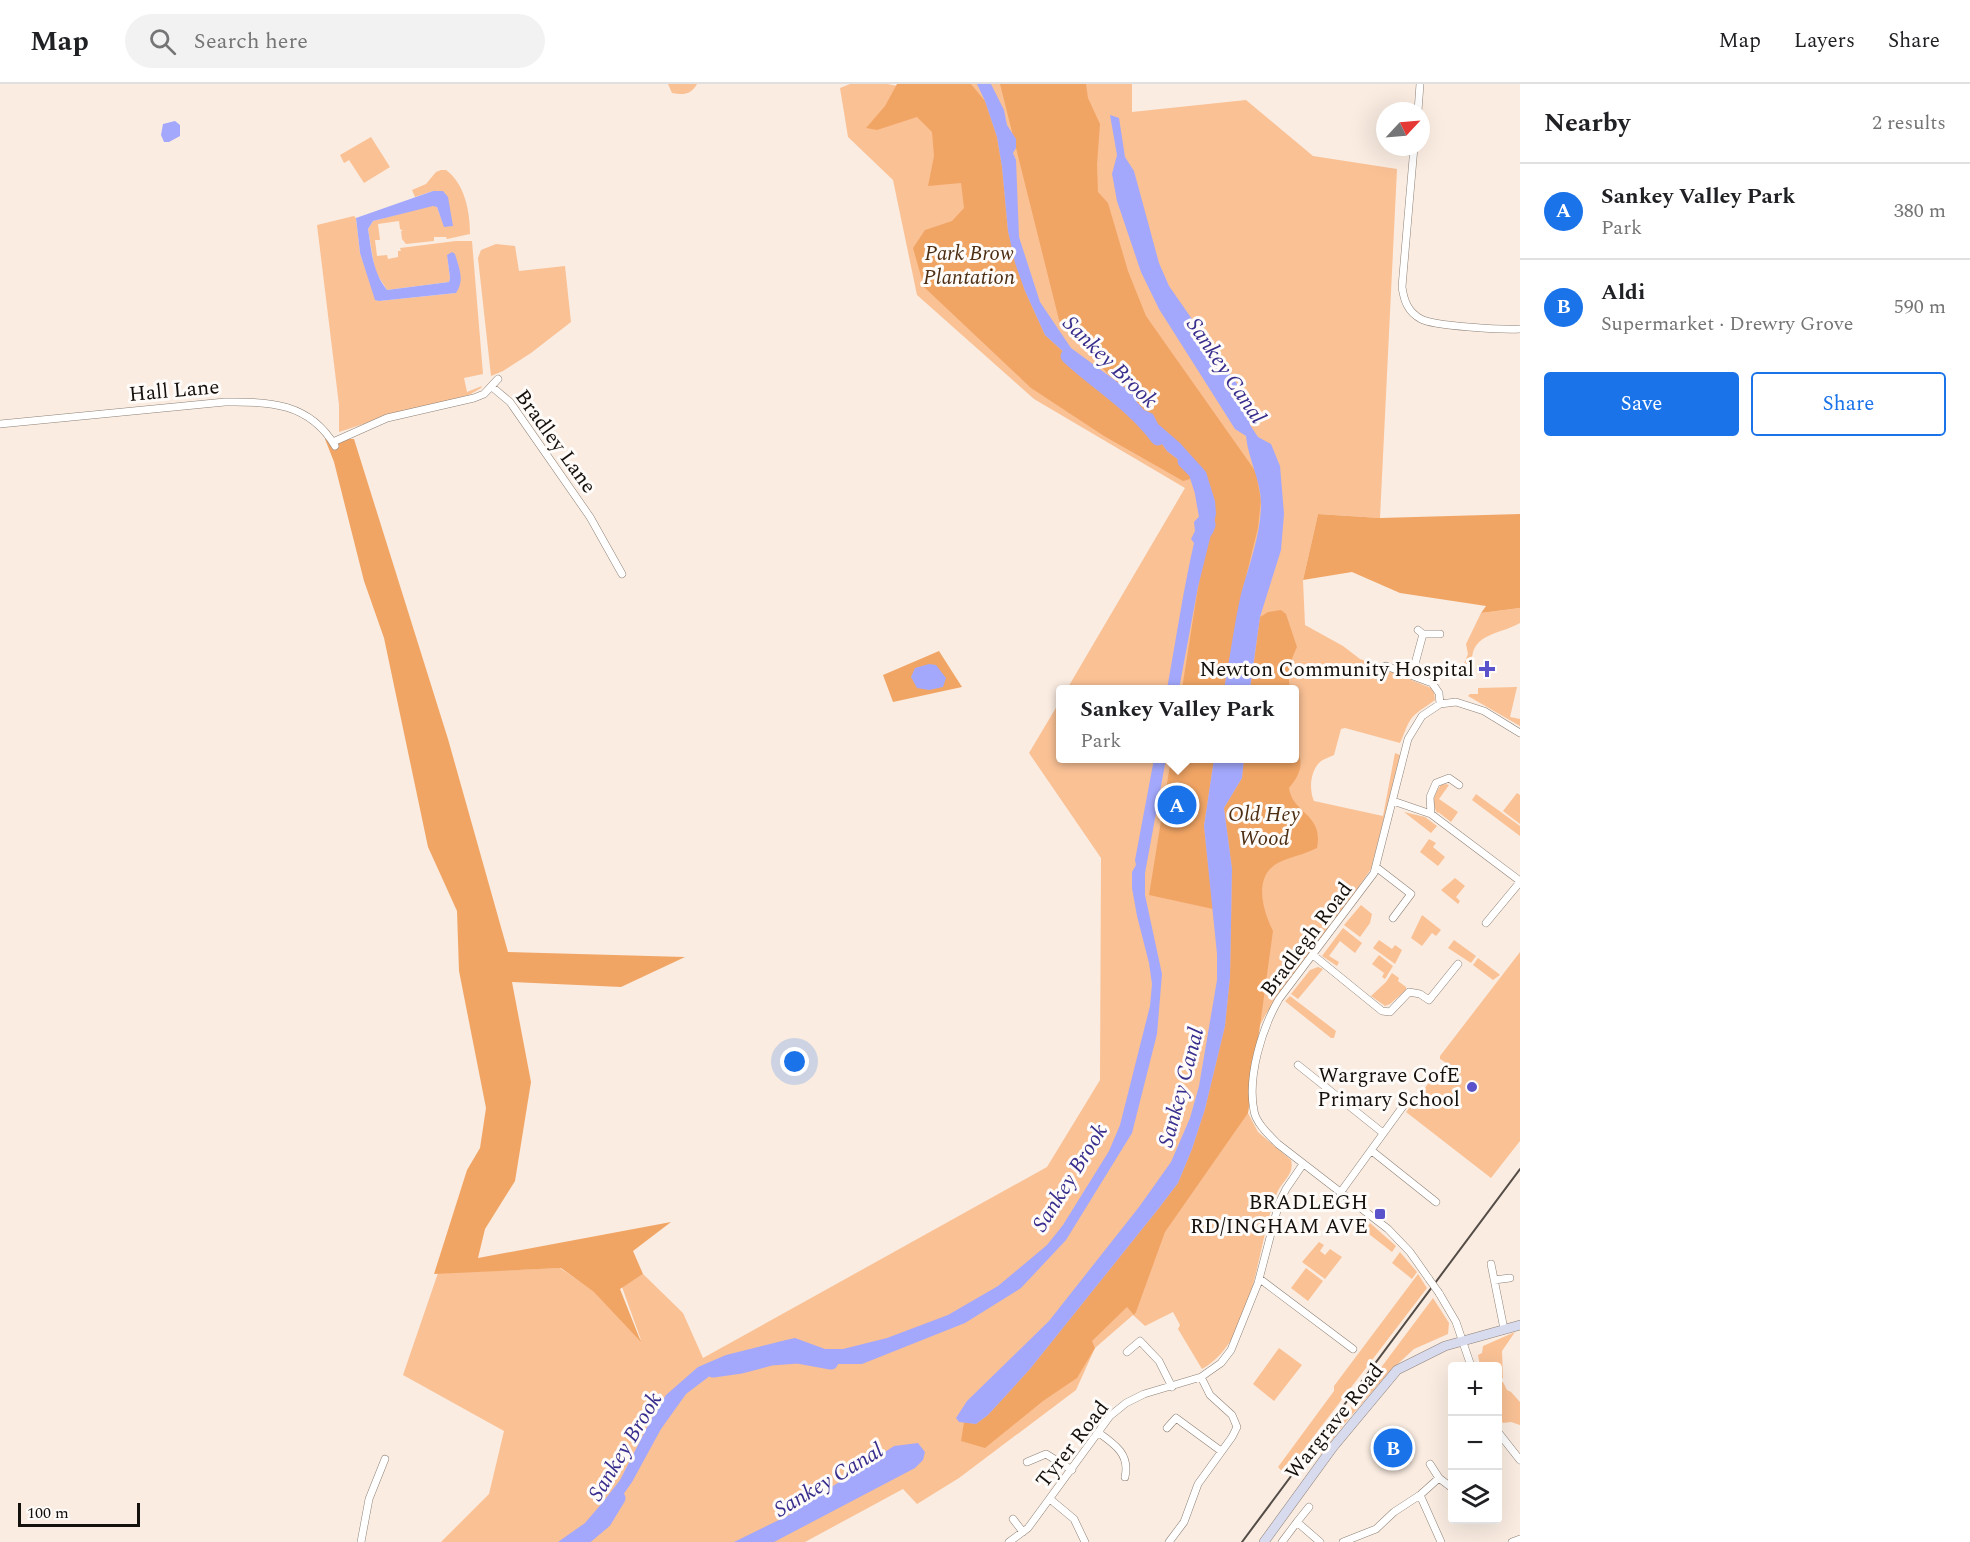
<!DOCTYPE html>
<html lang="en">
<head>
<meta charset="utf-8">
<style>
  body { margin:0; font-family:Spectral,serif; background:#f2f2f2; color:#202124 }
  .controls { position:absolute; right:18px; bottom:18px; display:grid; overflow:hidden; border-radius:6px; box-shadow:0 6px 24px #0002 }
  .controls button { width:54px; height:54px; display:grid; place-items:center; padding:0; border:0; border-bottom:2px solid #e0e0e0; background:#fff; color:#202124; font:30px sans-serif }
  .compass { position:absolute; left:1376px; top:18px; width:54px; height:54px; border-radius:50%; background:#fff; box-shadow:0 6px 24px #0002; rotate:64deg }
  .scale { position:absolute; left:18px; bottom:15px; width:122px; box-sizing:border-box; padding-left:6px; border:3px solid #14100c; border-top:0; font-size:16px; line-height:21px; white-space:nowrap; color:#14100c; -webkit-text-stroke:4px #fefbf9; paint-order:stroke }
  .you { position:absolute; left:795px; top:978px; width:21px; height:21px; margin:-15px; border:4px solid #fff; border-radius:50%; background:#1a73e8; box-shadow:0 0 0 9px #1a73e833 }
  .badge { display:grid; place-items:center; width:39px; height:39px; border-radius:50%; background:#1a73e8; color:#fff; font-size:20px; font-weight:700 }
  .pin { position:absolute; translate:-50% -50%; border:3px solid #fff; box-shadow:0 2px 6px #0006 }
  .popup { position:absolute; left:1056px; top:601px; width:243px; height:78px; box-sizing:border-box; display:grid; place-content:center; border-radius:6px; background:#fff; filter:drop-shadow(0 2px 4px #0005); font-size:20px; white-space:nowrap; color:#757577 }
  .popup b { font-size:22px; color:#202124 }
  .popup::after { content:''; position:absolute; left:50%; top:100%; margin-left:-12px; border:12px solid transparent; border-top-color:#fff }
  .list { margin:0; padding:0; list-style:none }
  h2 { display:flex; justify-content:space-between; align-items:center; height:78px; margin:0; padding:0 24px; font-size:26px }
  h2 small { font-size:20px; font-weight:400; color:#757577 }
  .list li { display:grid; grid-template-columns:39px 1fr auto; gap:18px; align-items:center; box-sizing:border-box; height:96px; padding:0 24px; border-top:2px solid #e0e0e0 }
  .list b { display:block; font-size:22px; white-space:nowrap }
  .list p { margin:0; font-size:20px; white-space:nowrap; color:#757577 }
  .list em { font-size:20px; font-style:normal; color:#757577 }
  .actions { display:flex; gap:12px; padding:18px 24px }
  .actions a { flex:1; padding:14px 0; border:2px solid #1a73e8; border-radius:6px; text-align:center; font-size:21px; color:#1a73e8 }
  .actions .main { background:#1a73e8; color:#fff }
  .icon { flex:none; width:33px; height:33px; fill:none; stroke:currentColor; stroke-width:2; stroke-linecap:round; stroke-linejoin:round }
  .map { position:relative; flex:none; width:1520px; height:1458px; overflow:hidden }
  header { display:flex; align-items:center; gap:36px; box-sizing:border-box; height:84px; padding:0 30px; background:#fff; border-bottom:2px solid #e0e0e0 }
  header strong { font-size:28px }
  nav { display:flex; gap:33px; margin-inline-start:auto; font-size:21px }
  .search { width:420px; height:54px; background:#f2f2f2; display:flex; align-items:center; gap:15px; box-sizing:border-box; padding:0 21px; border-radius:33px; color:#757577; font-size:22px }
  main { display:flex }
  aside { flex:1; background:#fff }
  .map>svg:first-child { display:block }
</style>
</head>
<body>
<header>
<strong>Map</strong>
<div class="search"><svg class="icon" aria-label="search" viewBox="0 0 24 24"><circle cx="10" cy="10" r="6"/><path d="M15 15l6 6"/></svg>Search here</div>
<nav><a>Map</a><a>Layers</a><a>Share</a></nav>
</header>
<main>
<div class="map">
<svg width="1520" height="1458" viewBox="0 0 1520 1458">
  <rect width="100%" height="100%" fill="#faece1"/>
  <path fill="#fac195" d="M668 0H697C691 11 683 11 672 9Z
    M850 0H887L905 3 906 0H1132V28L1246 16 1313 72 1397 85 1380 434 1318 430 1303 496 1305 541 1343 562 1360 575 1431 604 1434 608 1435 616C1425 624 1414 628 1408 640 1405 646 1403 653 1400 659L1345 644 1341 645 1334 671C1330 673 1323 675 1320 678 1310 687 1309 706 1314 717L1383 732 1395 669 1400 671 1371 785 1336 835 1333 833 1327 839 1330 842 1266 930 1259 943 1248 1029 1258 1048 1291 1076C1295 1090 1282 1097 1277 1109 1256 1160 1256 1255 1202 1285L1178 1245 1180 1241 1173 1228 1145 1242 1133 1231 1095 1264 1076 1306 959 1394 917 1420 903 1405 805 1458H441L489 1410 504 1347 403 1291 438 1189 560 1184 595 1208 641 1256 622 1203 643 1190 683 1229 703 1274 1047 1083 1100 996 1101 774 1029 669 1060 617V674H1294V606L1067 605 1185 404 1034 315 917 211 893 96 848 53 840 4Z
    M371 53 390 83 364 99 349 76 344 79 340 71Z
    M441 86H446C465 100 470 128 470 150L447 155 446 153H434V157L406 160 402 155 401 147H403L400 145 399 137 378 140 380 156H375L377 172 387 171 388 175 398 173V167H401L400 164 456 157H472L483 290 464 294 467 308 482 302 481 304 469 311 388 332 339 348V321L317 141 354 132 356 134 360 169 376 216 379 217 456 209 447 171 450 194 449 198 387 206 375 187 368 145 373 137 433 121 437 123 444 142 433 107 415 113 412 106 426 100 436 88Z
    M496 160 515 162 519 187 565 182 571 238 531 269 503 287 491 292 478 174 481 166Z
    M1520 524V539C1499 551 1470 549 1472 580L1469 583 1464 580 1468 570 1466 560 1481 529Z
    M1517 603 1510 633 1520 635V642L1468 612 1470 610H1478V604Z
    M1446 700 1449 701 1439 715 1458 728 1451 738 1438 728 1437 729C1431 718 1434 710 1441 701Z
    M1517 709 1520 711V740L1503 727Z
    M1476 710 1520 742V752L1472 716Z
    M1404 728 1425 733 1437 742 1431 749Z
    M1429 755 1436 759 1433 763 1445 773 1438 782 1420 768Z
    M1455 794 1465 802 1456 813 1460 817 1458 820 1441 806Z
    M1361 821 1372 830 1370 839 1360 853 1344 841Z
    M1422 831 1441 846 1436 852 1432 849 1422 862 1411 854Z
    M1343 844 1362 859 1355 869 1340 857 1329 872 1339 878 1337 882 1322 872Z
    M1379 856 1392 865 1395 861 1402 866 1395 880 1373 864Z
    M1454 856 1476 872 1471 879 1448 864Z
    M1520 868V1057L1491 1094 1406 1028 1445 978 1440 975V972Z
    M1379 871 1393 882 1385 895 1382 893 1384 889 1372 880Z
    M1478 874 1499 890 1500 891 1493 896 1473 881Z
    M1318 883 1323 885 1298 915 1291 910 1310 886Z
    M1392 889 1399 894 1398 897 1406 903V906L1390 920 1385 922 1371 912 1386 898Z
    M1290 912 1336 947 1334 954H1331L1286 918 1285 917Z
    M1370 1139 1396 1162 1392 1168 1365 1147Z
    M1319 1158 1324 1161 1320 1167 1325 1171 1330 1165 1342 1173 1325 1195 1302 1178Z
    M1400 1168 1417 1188 1412 1195 1392 1179Z
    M1306 1184 1323 1197 1308 1217 1291 1204Z
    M1418 1190 1427 1204 1285 1390 1278 1383 1334 1307V1302Z
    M1433 1214 1449 1239 1448 1250 1414 1265 1389 1288 1345 1339 1321 1370 1318 1368Z
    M1515 1248 1502 1267 1503 1294 1498 1295V1282H1480L1478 1271 1482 1269 1483 1262Z
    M1279 1264 1302 1281 1274 1317 1253 1300Z
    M1503 1298 1507 1306 1511 1308 1520 1318V1341L1511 1338 1503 1339 1498 1332V1299Z"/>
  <path fill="#f1a565" d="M897 0H971L985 17 997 53 1002 83 1008 147 1025 207 1045 251 1090 292 1118 312 1150 342 1167 367 1193 387 1194 394 1183 397 1104 352 1031 304 924 203 913 164 925 146 952 137 964 124 961 99 928 102 934 72 932 48 917 33 877 46 866 44 885 22Z
    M1000 0H1086L1088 14 1100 40 1097 81 1098 108 1108 119 1128 187 1146 232 1256 388 1261 416 1258 444 1241 513 1224 605H1182L1198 503 1214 432 1207 393 1060 240Z
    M325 355H354L448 655 508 868 685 873 621 903 512 898 531 998 515 1097 485 1145 478 1174 671 1138 633 1167 643 1190 620 1205 641 1258 594 1208 561 1184 434 1190 467 1086 480 1064 486 1024 459 887 457 827 428 763 384 554 364 497 334 378Z
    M1318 430 1380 434 1520 430V524L1481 529 1486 522 1400 509 1352 488 1303 496Z
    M1281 526 1286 530 1297 563C1290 578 1287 588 1290 605L1250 606 1260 533 1268 528Z
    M939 567 962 603 893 618 883 591Z
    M1294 662C1306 677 1300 691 1289 704 1292 729 1324 730 1317 764 1305 770 1294 772 1282 777 1252 789 1262 825 1273 847L1248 1029 1165 1148 1136 1228 1134 1231 1127 1223 1092 1257 1095 1264 1077 1294 1043 1317 985 1364 961 1357 964 1338 976 1340 988 1331 1030 1285 1159 1124 1178 1099 1192 1065 1205 1025 1225 942 1230 893 1232 785 1224 724 1242 694 1244 675 1294 674Z
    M1171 675H1214L1204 742 1213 825 1149 811Z"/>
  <path fill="#a3a8fc" d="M977 0H991L1004 26 1007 41 1016 55V64L1013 69 1016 76 1019 153 1040 218 1071 264 1135 311 1136 317 1144 326 1153 330 1158 340 1180 359 1206 388 1215 417 1216 430 1198 503 1179 605H1167C1176 556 1183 507 1194 459L1191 455 1195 447 1194 438 1206 425 1197 390 1167 367 1150 343 1133 325 1108 304 1090 292 1045 251 1025 207 1015 179 1008 147 1002 83 997 53 985 17Z
    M1110 31 1119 34 1125 73 1134 87 1159 179 1169 202 1249 317 1250 341 1258 353 1271 360 1280 382 1284 430 1281 466 1260 533 1250 605H1224C1230 574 1234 541 1241 510 1249 481 1261 450 1261 420 1261 396 1248 375 1246 352L1235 345 1159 225 1141 188 1117 117 1113 95 1112 90 1117 71Z
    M175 37 180 41V52L169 58H164L161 51 163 40Z
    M433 107H443L448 113 453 142 444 143 437 123 433 122 373 137 368 145C372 168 372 187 387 206L449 198 450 194 447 171 452 168 455 170C459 184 465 196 456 209L379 217 375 216 360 169 356 134Z
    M929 580 936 581 946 594 943 603 929 606 917 604 911 593 915 584Z
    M1154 675H1166L1145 789V811L1162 890 1157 950 1132 1049 1066 1156 1021 1204 965 1239 862 1280H824L796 1269 715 1288 686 1310 661 1345 632 1398 616 1421 604 1437 578 1458H558L585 1439 603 1418 620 1396 654 1330 666 1311 698 1283 726 1271 786 1256 795 1254 825 1265H843L887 1254 948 1231 998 1202 1047 1161 1063 1141 1109 1067 1120 1041 1150 922 1152 900 1149 879 1137 832 1132 804V788L1136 781 1135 776Z
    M1214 675H1244L1242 694 1224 724 1232 785 1230 893 1225 942 1205 1025 1192 1065 1178 1099 1159 1124 1030 1285 988 1331 976 1340 959 1338 956 1334 967 1317 1049 1237 1139 1123 1171 1078 1190 1034 1199 1002 1217 896V870L1204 742Z
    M918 1359 925 1368 923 1376 915 1384 774 1458H734L789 1431 894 1362Z"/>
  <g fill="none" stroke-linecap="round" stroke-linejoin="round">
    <path stroke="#a3a8fc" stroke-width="15" d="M1068 272C1098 300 1133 320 1158 354
      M1185 377 1196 388 1202 407 1208 441 1206 446
      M713 1286 741 1282 771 1274 798 1272 831 1278
      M579 1458 604 1437 618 1414"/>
    <g stroke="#8d8076" stroke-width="8">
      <path id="street" d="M1418 27 1420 0
        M1414 63 1402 203C1404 217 1408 228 1421 235 1433 242 1503 246 1520 245
        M492 303 510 318 590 433 622 490
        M0 340 225 318C269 317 310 319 335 362
        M333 358 387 334 474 314 484 310 498 295
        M1423 550H1440
        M1386 582 1432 599 1439 609 1440 620
        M1412 591 1423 550 1418 546
        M1393 717 1431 730 1520 797
        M1431 730 1430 713 1436 699 1449 694 1459 701
        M1376 783 1411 810 1393 834
        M1486 839 1520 798
        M1313 871 1382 927 1390 928 1409 908 1420 910 1429 916 1458 880
        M1298 981 1383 1049
        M1372 1067 1436 1118
        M1340 1109 1409 1014
        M1491 1180 1504 1245
        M1260 1195 1353 1265
        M1429 1195 1410 1168 1388 1145 1278 1060C1269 1051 1256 1039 1254 1027 1247 993 1262 944 1279 915L1374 789 1408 655 1422 632 1440 620 1456 618 1484 627 1520 649
        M1494 1196 1510 1194
        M1439 1209 1456 1238 1471 1282
        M1127 1268 1140 1257 1159 1277 1172 1303
        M1167 1344 1176 1334 1221 1367
        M1498 1348 1520 1376
        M1099 1349C1116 1361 1130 1371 1125 1393
        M1027 1378 1046 1370 1072 1386
        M1430 1380 1439 1394 1452 1404
        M1420 1411 1441 1458
        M1050 1415 1074 1435 1085 1458
        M1013 1435 1023 1448
        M1297 1438 1309 1423
        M361 1458 369 1415 385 1375
        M1009 1458 1028 1444 1110 1332 1126 1319 1144 1310 1201 1293 1221 1279 1231 1266 1258 1199 1279 1119 1286 1105 1303 1080
        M1169 1458 1184 1438 1198 1400 1232 1353 1237 1343 1232 1331 1210 1311 1201 1293
        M1282 1458 1297 1438 1320 1458
        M1343 1458 1376 1445 1394 1428 1420 1411 1439 1394
        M1512 1458 1520 1455"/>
    </g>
    <g stroke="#8d8076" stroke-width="10">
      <path id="secondary" d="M1264 1458 1333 1363 1397 1286 1445 1262 1520 1241"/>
    </g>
    <use href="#street" stroke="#fff" stroke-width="7"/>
    <use href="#secondary" stroke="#d8daed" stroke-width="9"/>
    <path stroke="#534c47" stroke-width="2" d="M1242 1458 1520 1085"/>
    <g stroke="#8d8076" stroke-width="8" stroke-linecap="butt">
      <path id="street-bridge" d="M1429 1195 1439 1209"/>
    </g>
    <use href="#street-bridge" stroke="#fff" stroke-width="7"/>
  </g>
  <g fill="#5952ca" stroke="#fefbf9" stroke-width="2">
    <path d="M1484 576h6v6h6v6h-6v6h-6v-6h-6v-6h6z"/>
    <circle cx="1472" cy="1003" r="6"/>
    <rect x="1374" y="1124" width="12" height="12" rx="3"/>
  </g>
  <g text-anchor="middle" stroke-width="6" stroke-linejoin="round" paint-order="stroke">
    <g font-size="21" font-style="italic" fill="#4d2e13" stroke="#fefbf9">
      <text x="969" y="176">Park Brow<tspan x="969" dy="24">Plantation</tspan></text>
      <text x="1264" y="737">Old Hey<tspan x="1264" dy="24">Wood</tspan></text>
    </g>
    <g font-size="21" fill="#14100c" stroke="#fefbf9">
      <text transform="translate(174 306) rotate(-5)" y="7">Hall Lane</text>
      <text transform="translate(556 357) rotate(54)" y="7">Bradley Lane</text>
      <text transform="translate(1306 855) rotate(-53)" y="7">Bradlegh Road</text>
      <text transform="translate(1334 1337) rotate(-51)" y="7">Wargrave Road</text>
      <text transform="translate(1072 1360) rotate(-52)" y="7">Tyrer Road</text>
    </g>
    <g font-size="21" fill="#14100c" stroke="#fefbf9" text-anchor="end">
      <text x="1474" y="592">Newton Community Hospital</text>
      <text x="1460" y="998">Wargrave CofE<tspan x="1460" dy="24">Primary School</tspan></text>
      <text x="1368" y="1125">BRADLEGH<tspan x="1368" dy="24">RD/INGHAM AVE</tspan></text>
    </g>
    <g font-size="22" font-style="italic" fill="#372d8c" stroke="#fefbf9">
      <text transform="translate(1111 277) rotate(44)" y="8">Sankey Brook</text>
      <text transform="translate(1227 286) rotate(56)" y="8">Sankey Canal</text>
      <text transform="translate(1180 1003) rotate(-75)" y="8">Sankey Canal</text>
      <text transform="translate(1069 1093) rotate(-58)" y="8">Sankey Brook</text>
      <text transform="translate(624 1362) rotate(-59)" y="8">Sankey Brook</text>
      <text transform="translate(828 1395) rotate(-31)" y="8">Sankey Canal</text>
    </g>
  </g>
</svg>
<div class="controls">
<button>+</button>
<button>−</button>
<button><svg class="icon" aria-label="layers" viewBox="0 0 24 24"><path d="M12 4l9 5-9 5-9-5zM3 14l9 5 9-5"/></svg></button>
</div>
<svg class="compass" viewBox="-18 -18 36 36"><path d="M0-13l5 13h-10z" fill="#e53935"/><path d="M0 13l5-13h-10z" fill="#757577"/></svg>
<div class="scale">100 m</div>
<div class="you"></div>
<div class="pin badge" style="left:1177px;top:721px">A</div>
<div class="popup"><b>Sankey Valley Park</b>Park</div>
<div class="pin badge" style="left:1393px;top:1364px">B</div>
</div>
<aside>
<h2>Nearby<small>2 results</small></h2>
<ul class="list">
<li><span class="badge">A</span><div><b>Sankey Valley Park</b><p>Park</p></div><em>380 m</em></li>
<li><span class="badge">B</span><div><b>Aldi</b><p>Supermarket · Drewry Grove</p></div><em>590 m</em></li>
</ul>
<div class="actions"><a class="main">Save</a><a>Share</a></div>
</aside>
</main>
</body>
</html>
